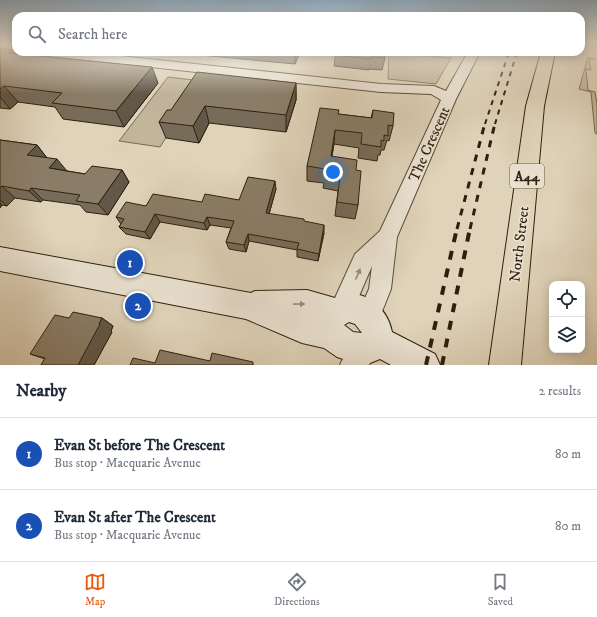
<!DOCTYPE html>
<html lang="en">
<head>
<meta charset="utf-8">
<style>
  body { margin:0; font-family:"IM FELL DW Pica",serif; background:#f6f6f7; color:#1f2937 }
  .controls { position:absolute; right:12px; bottom:12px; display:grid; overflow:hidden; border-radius:8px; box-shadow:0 2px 10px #0003 }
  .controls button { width:36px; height:36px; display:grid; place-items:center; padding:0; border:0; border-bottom:1px solid #e0e1e3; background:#fff; color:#1f2937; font:20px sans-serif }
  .you { position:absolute; left:333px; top:172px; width:14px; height:14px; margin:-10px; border:3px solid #fff; border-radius:50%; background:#1a73e8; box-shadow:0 0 0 6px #1a73e833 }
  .badge { display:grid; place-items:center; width:26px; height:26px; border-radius:50%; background:#ea580c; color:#fff; font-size:13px; font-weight:700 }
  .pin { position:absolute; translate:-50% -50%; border:2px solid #fff; box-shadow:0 1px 4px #0006 }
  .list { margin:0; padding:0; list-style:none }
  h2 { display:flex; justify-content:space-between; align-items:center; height:52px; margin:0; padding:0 16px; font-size:17px }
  h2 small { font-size:13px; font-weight:400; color:#747a83 }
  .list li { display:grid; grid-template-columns:26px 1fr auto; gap:12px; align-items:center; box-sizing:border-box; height:72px; padding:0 16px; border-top:1px solid #e0e1e3 }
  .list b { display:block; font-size:15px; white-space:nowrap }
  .list p { margin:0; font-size:13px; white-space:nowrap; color:#747a83 }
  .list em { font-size:13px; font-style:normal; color:#747a83 }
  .icon { flex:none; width:22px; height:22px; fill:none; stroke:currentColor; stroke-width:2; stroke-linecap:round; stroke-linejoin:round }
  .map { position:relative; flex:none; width:597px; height:365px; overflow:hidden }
  .search { position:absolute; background:#fff; box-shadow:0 2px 10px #0003; left:12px; right:12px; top:12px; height:44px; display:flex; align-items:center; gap:10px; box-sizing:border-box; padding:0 14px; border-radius:12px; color:#747a83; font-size:15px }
  .sheet { height:196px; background:#fff }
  nav { display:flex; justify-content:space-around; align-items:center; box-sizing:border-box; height:56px; border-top:1px solid #e0e1e3; background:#fff; font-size:11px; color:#747a83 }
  nav a { display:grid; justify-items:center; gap:2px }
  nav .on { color:#ea580c }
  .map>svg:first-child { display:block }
</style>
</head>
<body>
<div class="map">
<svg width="597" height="365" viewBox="0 0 597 365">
  <rect width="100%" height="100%" fill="#dfd3b9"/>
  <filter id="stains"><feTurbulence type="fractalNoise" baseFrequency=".005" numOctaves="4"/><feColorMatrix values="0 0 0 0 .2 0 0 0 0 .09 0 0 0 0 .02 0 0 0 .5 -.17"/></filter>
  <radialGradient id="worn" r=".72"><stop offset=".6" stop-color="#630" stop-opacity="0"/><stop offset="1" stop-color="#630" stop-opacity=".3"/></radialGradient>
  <path fill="#c1b59c" stroke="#786a55" d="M389 52 394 53 451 58 436 84 388 79Z
    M588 57 594 59H589L591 70 586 69 588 90 595 92 597 104V134L595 133 591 92 579 89Z
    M168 77 202 81 160 147 119 141Z"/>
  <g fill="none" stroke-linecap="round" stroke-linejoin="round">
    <g stroke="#5a4d39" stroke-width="2">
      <path id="street" d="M0 43 16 44V52L0 51Z
        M43 52H83L381 84 434 86 446 91 468 52H480L456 99 397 237 391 289 377 324 369 328 361 324 357 316 369 289 372 266 350 317 342 321 334 317 330 309 355 254 380 231 441 100 431 94 381 92 49 56Z
        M359 346 368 350 372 359 369 365H340C344 355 349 350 359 346Z"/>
    </g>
    <g stroke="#2e200e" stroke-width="2">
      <path id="secondary" d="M0 247 251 293 255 291 307 290 335 298C361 285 387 306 392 332L435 354 440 365H391L380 359 370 363 359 364 337 357 324 348 302 343 246 319 0 271ZM349 322 355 324 362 333 353 332 344 325Z"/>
    </g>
    <g stroke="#2e200e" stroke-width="2">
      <path id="highway" d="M541 52H555L544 106 521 365H489L526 106Z"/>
    </g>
    <use href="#street" fill="#eae2d2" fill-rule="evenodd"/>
    <use href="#secondary" fill="#eae2d2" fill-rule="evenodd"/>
    <use href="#highway" fill="#dfd3b9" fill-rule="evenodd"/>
    <path stroke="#2e200e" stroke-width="2" stroke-dasharray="5 5" stroke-linecap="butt" d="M485 124 509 52
      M495 124 517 52"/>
    <path stroke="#2e200e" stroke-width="3" stroke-dasharray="7 7" stroke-linecap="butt" d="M457 229 485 123
      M470 229 495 123"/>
    <path stroke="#2e200e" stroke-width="4" stroke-dasharray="9 9" stroke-linecap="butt" d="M426 365 457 228
      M442 365 470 228"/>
  </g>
  <path fill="#776c59" stroke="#2e200e" d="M0 48 15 54 158 83 124 127 63 119 55 107 18 102 10 109 0 108Z
    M188 52H300L295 64 189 54Z
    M336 52 385 58 382 70 369 69V70L334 66Z
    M388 52H427L425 56Z
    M296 83V100L286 132 209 123 199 143 166 138 159 122 171 110Z
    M373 110 393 126 389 141 387 140 384 150H381L380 155H378L377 161 358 158 359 148 334 144 332 156 356 170 358 205 355 219 335 216 338 191 323 188 324 183 307 181V166L338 114 371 118Z
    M0 140 37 145 47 158 67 171 85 174 122 170 129 182 108 215 86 212 80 205 43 200 41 202 15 198 7 206 2 205 0 208Z
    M276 189 269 214 324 233 318 261 297 257V250L249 241 246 252 229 249 226 242 231 228 210 225 207 230 160 222 150 239 126 234 119 227 121 224 116 217 146 206 239 200Z
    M69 318H102L113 326 111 331 112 332 94 365H41L45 359 30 354Z"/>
  <path fill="#615848" stroke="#2e200e" d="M12 50 24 66 8 53Z
    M295 52H300L295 64Z
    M152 67 158 83 124 127 116 111Z
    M296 83V100L286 132V115Z
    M4 86 18 102 10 109 0 97V89Z
    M205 106 209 123 199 143 193 126Z
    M335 130 334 144 329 171 331 156Z
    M37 145 47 158 39 167 27 155Z
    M57 159 67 171 49 168Z
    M122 170 129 182 108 215 98 204Z
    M275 181 276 189 267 221 266 213Z
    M2 186 15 198 7 206 0 200V188Z
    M31 188 43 200 41 202 29 191Z
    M0 203 2 205 0 208Z
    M155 214 160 222 150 239 145 232Z
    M207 217 210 225 207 230 204 223Z
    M324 225V233L318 261 319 254Z
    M248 234 249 241 246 252 244 245Z
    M102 318 113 326 111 331 112 332 94 365H78Z"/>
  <path fill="#8a7d67" stroke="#2e200e" d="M0 48 12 50 8 53 152 67 116 111 52 103 62 93 4 86 0 89Z
    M336 52H385V58L371 57V59L335 55Z
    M197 72 296 83 286 115 205 106 193 126 159 122 167 110H171Z
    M320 108 339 110 338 114 372 118 373 110 394 113 393 126 388 125V136L384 135V141L381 140V147L361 144 362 133 335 130 331 156 357 160 356 170 361 171 358 205 337 202 340 177 324 174 325 169 307 166Z
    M0 140 37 145 27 155 57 159 49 168 85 174 92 166 122 170 98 204 76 201 80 195 31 188 29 191 2 186 0 188Z
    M248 177 275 181 266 213 304 219V221L324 225 319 254 297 249 299 243 248 234 244 245 226 242 234 221 207 217 204 223 155 214 145 232 119 227 124 219 116 217 126 202 146 206 153 194 202 202 205 194 239 200Z
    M73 312 102 318 99 324H100L78 365H41L45 358 30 354 55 315 69 318Z
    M160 350 210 361 212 353 253 362V365H130L133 358 155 363Z"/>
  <defs><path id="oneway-solid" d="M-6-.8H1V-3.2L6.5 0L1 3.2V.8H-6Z"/></defs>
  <g fill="#958b7a">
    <use href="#oneway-solid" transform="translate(358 274) rotate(-67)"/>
    <use href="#oneway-solid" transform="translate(299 304) rotate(-1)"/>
  </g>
  <linearGradient id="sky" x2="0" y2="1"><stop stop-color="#8ca8be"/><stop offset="0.46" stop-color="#f1ebe0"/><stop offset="1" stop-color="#f1ebe0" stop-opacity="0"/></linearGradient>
  <rect width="597" height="94" fill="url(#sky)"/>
  <g text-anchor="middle" stroke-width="3" stroke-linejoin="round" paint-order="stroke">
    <rect fill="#eae2d2" stroke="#665a49" stroke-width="1" x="510" y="164" width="34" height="24" rx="3"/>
    <g font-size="14" font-weight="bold" fill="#2e200e">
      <text x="527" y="181">A44</text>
    </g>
    <g font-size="15" fill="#2e200e" stroke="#eae2d2">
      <text transform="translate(429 144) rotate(-66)" y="5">The Crescent</text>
      <text transform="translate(519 244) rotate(-83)" y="5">North Street</text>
    </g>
  </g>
  <rect width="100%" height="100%" filter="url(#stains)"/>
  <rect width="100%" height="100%" fill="url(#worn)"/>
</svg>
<div class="controls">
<button><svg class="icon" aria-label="locate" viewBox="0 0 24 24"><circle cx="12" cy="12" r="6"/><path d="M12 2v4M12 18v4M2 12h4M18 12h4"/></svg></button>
<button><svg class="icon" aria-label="layers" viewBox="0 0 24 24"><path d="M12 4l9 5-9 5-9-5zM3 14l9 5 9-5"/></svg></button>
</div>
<div class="you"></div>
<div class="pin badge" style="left:130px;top:263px;background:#1a4fb4">1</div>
<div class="pin badge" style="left:138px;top:306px;background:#1a4fb4">2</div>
<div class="search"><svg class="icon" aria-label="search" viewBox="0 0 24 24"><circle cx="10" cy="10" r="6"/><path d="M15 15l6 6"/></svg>Search here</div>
</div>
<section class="sheet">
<h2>Nearby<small>2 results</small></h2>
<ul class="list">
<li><span class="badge" style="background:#1a4fb4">1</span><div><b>Evan St before The Crescent</b><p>Bus stop · Macquarie Avenue</p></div><em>80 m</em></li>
<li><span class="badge" style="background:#1a4fb4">2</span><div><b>Evan St after The Crescent</b><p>Bus stop · Macquarie Avenue</p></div><em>80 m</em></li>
</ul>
</section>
<nav>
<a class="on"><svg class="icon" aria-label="map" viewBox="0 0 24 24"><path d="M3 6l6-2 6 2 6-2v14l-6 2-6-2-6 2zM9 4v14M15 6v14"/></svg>Map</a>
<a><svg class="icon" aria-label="directions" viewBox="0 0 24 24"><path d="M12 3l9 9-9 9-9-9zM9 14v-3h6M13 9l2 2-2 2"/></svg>Directions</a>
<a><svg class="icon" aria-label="saved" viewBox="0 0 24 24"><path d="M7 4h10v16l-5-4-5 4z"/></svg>Saved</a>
</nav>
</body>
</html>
